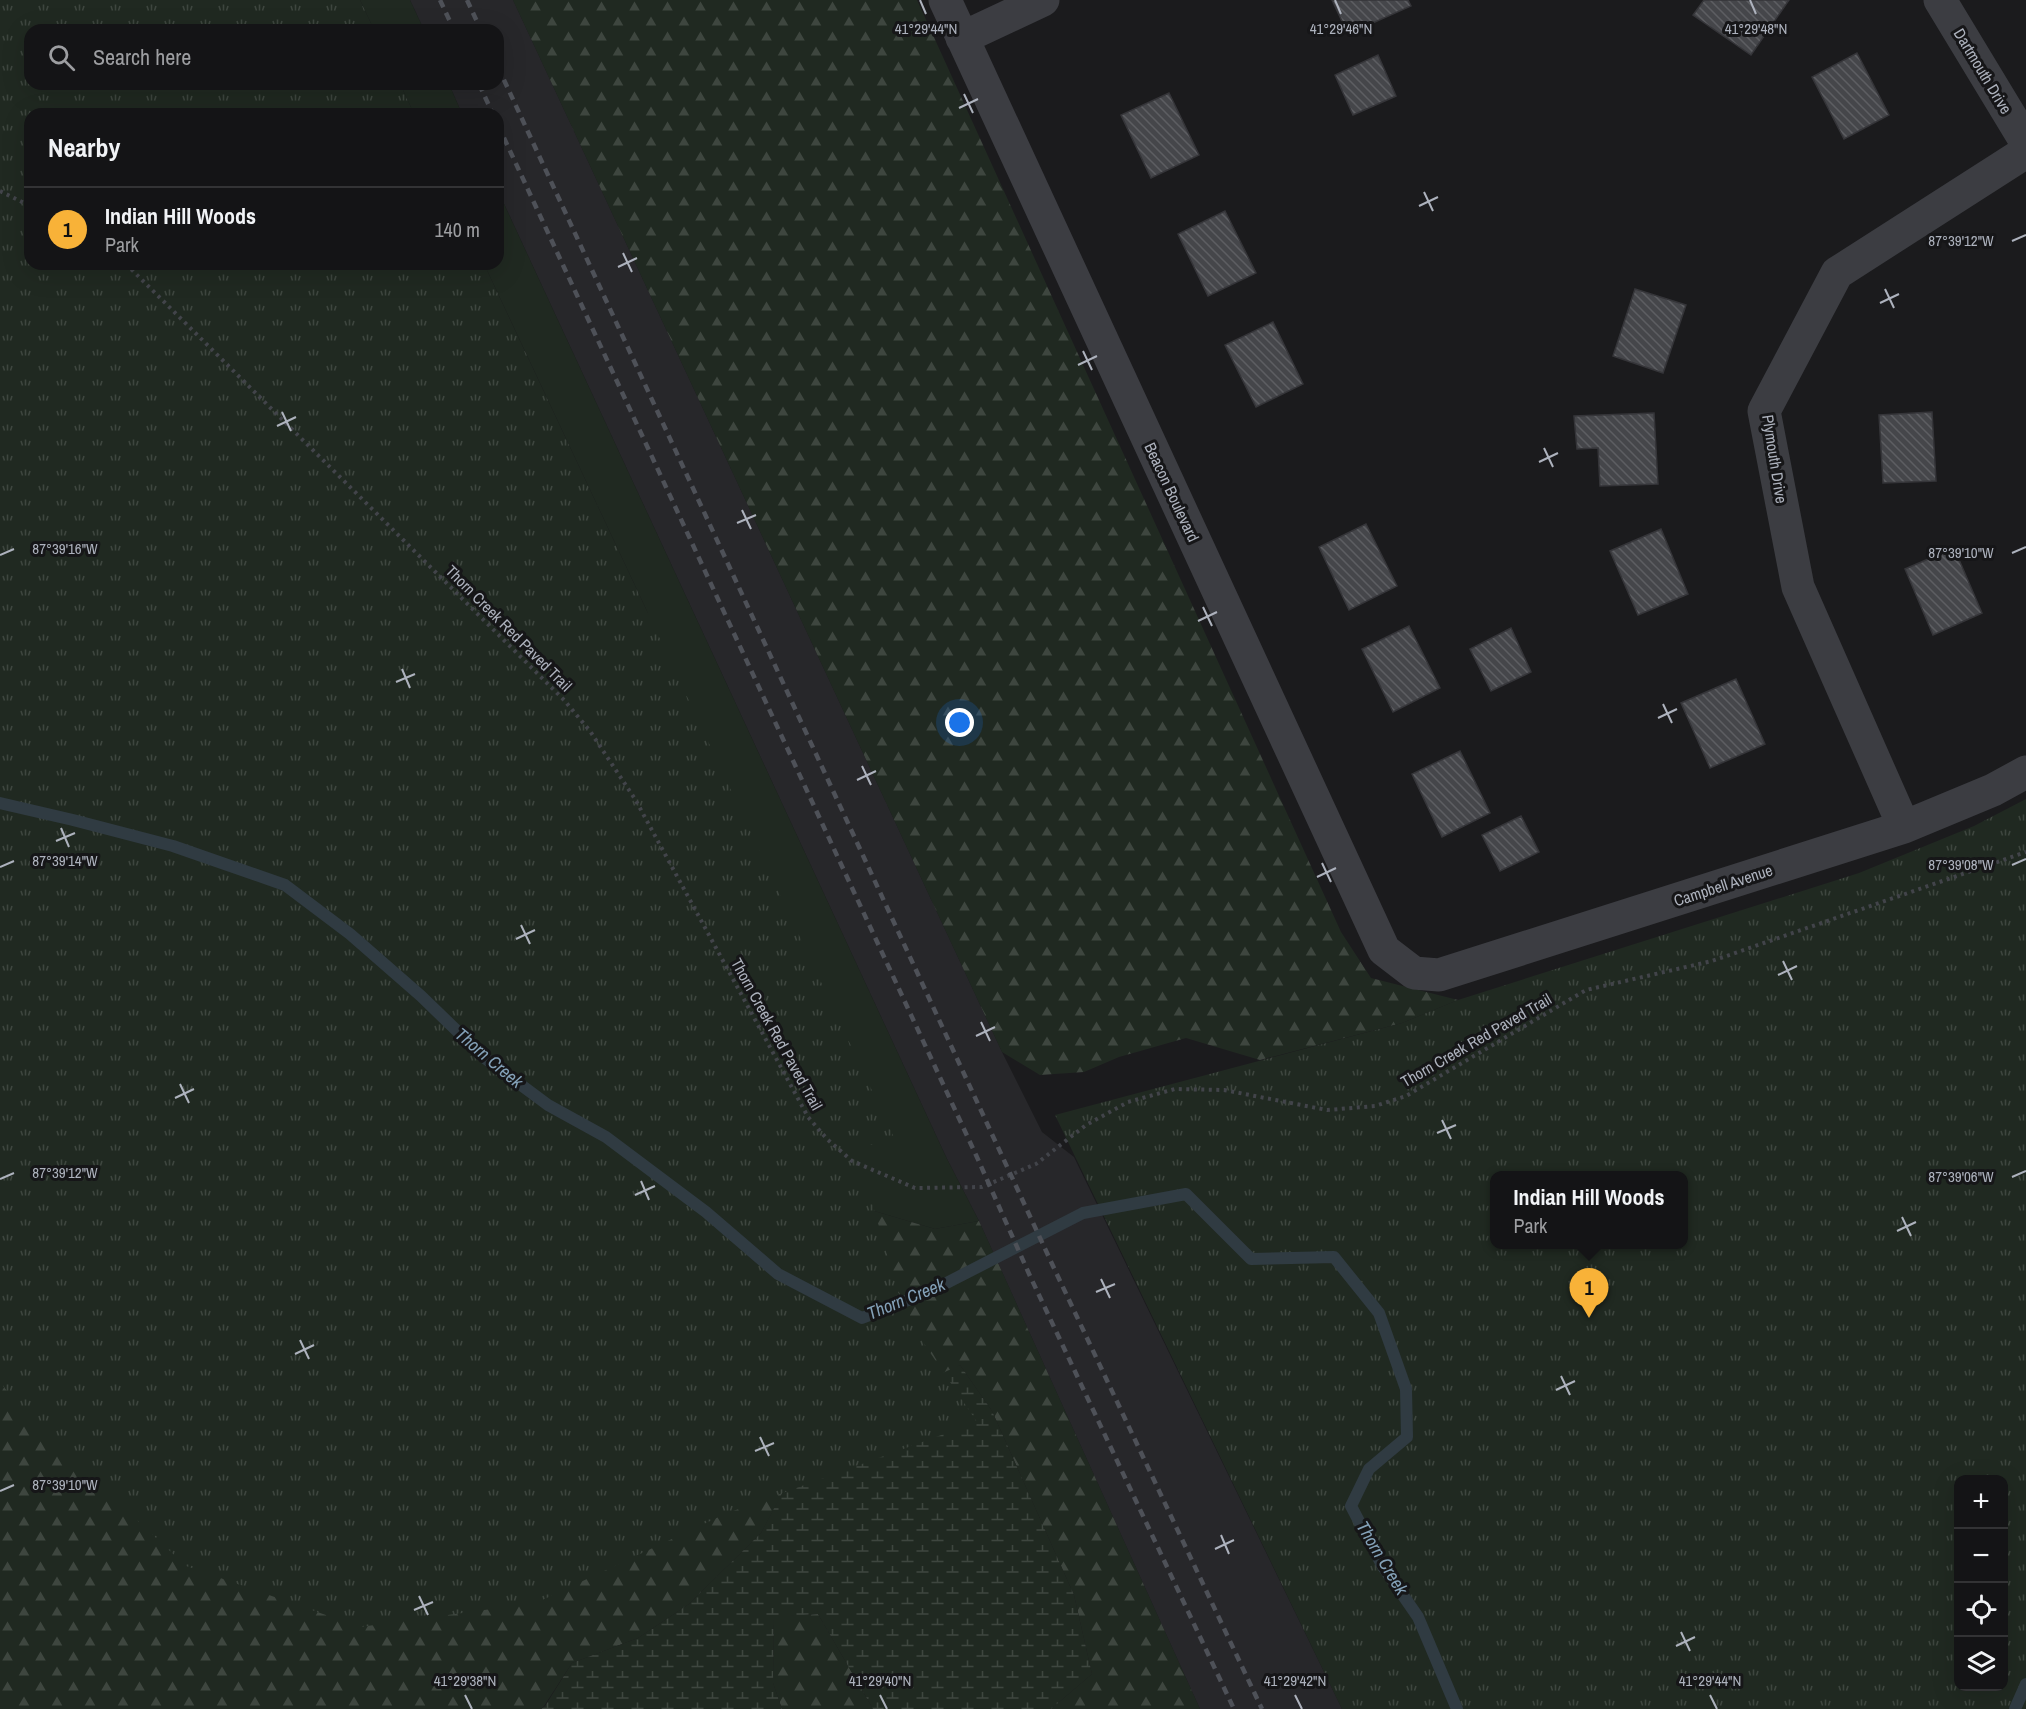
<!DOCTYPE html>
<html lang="en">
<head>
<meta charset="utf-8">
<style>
  body { margin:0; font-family:"Archivo Narrow",sans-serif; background:#212123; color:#f1f3f6 }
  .controls { position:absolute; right:18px; bottom:18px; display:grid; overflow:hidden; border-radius:12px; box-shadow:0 6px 24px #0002 }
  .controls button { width:54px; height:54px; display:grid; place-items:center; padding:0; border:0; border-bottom:2px solid #333335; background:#141416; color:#f1f3f6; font:30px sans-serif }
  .you { position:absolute; left:960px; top:723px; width:21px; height:21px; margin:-15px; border:4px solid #fff; border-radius:50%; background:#1a73e8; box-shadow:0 0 0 9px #1a73e833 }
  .badge { display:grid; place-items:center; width:39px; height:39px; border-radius:50%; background:#f8b238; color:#111; font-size:20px; font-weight:700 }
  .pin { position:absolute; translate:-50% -50px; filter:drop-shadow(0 2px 3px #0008) }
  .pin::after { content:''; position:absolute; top:32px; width:21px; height:18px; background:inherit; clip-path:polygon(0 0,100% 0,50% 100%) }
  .popup { position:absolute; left:1490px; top:1171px; width:198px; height:78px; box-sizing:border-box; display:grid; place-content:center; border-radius:12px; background:#141416; filter:drop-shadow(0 2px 4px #0005); font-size:20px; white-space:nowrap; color:#9d9ea1 }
  .popup b { font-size:22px; color:#f1f3f6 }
  .popup::after { content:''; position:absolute; left:50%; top:100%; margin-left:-12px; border:12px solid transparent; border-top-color:#141416 }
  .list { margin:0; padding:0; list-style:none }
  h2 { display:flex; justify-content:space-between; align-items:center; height:78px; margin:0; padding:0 24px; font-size:26px }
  h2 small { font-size:20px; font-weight:400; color:#9d9ea1 }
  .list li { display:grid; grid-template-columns:39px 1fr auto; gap:18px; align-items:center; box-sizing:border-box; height:84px; padding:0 24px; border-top:2px solid #333335 }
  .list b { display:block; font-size:22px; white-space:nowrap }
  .list p { margin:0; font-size:20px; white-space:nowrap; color:#9d9ea1 }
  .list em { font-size:20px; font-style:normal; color:#9d9ea1 }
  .icon { flex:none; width:33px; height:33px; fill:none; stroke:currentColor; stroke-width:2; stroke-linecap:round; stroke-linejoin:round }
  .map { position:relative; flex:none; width:2026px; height:1709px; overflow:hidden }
  .search { position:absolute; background:#141416; box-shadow:0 6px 24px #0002; left:24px; top:24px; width:480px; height:66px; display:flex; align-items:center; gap:15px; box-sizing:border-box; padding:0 21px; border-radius:18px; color:#9d9ea1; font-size:22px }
  .panel { position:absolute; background:#141416; box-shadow:0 6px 24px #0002; left:24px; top:108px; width:480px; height:162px; border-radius:18px }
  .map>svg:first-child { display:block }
</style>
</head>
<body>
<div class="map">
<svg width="2026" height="1709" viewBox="0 0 2026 1709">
  <defs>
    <pattern id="forest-firs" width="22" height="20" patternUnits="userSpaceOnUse" patternTransform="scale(1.5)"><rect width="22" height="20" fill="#202921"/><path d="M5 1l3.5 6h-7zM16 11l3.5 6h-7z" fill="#3e463f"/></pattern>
    <pattern id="wetland-marsh" width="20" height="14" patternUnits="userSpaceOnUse" patternTransform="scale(1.5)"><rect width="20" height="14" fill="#202921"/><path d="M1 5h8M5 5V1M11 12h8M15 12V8" fill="none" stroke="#3e463f"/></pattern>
    <pattern id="park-tufts" width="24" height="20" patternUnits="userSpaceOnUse" patternTransform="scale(1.5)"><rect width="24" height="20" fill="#202921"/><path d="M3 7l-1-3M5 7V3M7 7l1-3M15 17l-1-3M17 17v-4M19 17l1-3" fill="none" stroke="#3e463f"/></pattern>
    <pattern id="building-back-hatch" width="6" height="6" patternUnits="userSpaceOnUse" patternTransform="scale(1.5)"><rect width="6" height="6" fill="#45464a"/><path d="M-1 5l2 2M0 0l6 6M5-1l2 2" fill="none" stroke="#5d5e62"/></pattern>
  </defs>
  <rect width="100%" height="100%" fill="#1b1b1d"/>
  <path fill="#27272a" d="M410 0H513L1002 1052 1042 1132 1074 1157 1342 1709H1200L979 1221 947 1159 498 191V114H462L449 84H498V30H424Z"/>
  <path fill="#202921" d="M360 0H410L424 30H374Z
    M400 84H449L462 114H414Z
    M498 191 947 1159 979 1221 935 1229 874 1211 646 609 484 264H498Z"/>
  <path fill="url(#forest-firs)" d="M513 0H917L1341 932 1371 978 1458 1000 1402 1023 1260 1060 1186 1038 1119 1057 1084 1072 1040 1075 1002 1052Z
    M0 221 30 264 837 1183 874 1211 935 1229 979 1221 1200 1709H1051L1092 1674 1074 1595 992 1411 960 1365 799 1463 761 1533 689 1604 638 1638 572 1663 544 1706 541 1709H0Z
    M818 1614 873 1709H782L773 1683 774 1616Z"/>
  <path fill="url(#wetland-marsh)" d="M960 1365 992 1411 1074 1595 1092 1674 1051 1709H873L818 1614 774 1617 773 1683 782 1709H541L545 1706 572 1663 638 1638 689 1604 761 1533 798 1463 875 1404Z"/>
  <path fill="url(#park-tufts)" fill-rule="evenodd" d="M0 0H360L374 30H30V84H400L414 114H30V264H484L898 1146 855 1144 898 1292 923 1342 977 1422 725 1514 536 1603 360 1627 186 1566 29 1419 0 1382Z
    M2026 799V1709H1342L1055 1115 1402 1023 1458 1000 1859 873 1974 826ZM1494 1176H1684V1244H1494ZM1958 1480H2004V1686H1958Z"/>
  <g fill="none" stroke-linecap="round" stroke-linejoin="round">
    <path stroke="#303b42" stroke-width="12" d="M0 803 73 820 173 846 285 885 350 934 421 996 486 1059 548 1105 606 1137 706 1212 778 1274 862 1318 929 1292 1083 1213 1186 1194 1251 1259 1334 1257 1379 1313 1406 1389 1407 1437 1369 1469 1351 1506 1382 1565 1418 1617 1457 1709
      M2015 1709 2026 1684"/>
  </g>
  <path fill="url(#building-back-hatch)" stroke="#353539" stroke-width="1.5" d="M1332 0H1408L1411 6 1348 34Z
    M1704 0H1789L1751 55 1693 15Z
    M1857 53 1889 115 1844 139 1812 77Z
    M1378 55 1396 96 1353 115 1335 75Z
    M1169 93 1199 155 1151 178 1121 115Z
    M1225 211 1256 273 1208 296 1178 234Z
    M1635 289 1686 305 1663 373 1613 356Z
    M1273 322 1303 384 1256 407 1225 345Z
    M1932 412 1936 481 1883 483 1879 415Z
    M1654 413 1658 484 1600 486 1598 448 1577 449 1574 416Z
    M1366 524 1397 586 1349 610 1319 547Z
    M1661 529 1688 594 1638 615 1610 551Z
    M1954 548 1982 613 1933 635 1905 569Z
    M1409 626 1440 688 1393 712 1362 649Z
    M1511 628 1531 672 1491 691 1470 649Z
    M1736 679 1765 744 1710 768 1681 703Z
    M1460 751 1490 813 1442 837 1412 774Z
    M1521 816 1539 852 1500 871 1482 835Z"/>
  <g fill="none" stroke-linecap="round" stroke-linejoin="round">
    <path stroke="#42444a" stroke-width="4" stroke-dasharray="3 4.5" stroke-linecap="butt" d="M0 191 30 206
      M126 264 564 700 590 731 635 799 808 1117 827 1139 852 1161 915 1188 982 1187 1036 1164 1086 1125 1128 1102 1175 1089 1224 1090 1327 1110 1375 1106 1406 1096 1586 990 1712 961 2026 852"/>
    <path stroke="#3c3d42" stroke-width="33" d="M945 0 1384 950 1414 973 1439 975 1904 827 1993 790 2026 772
      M1940 0 2026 142
      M962 38 1043 0
      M1904 827 1798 587 1764 411 1837 273 2026 152"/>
    <path stroke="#4e5158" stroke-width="4.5" stroke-dasharray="8 6" stroke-linecap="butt" d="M440 0 454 30
      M467 0 481 30
      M498 67 1053 1266 1262 1709
      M479 84 493 114
      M498 125 976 1155 1030 1276 1234 1709"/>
  </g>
  <path fill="none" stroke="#adb2bd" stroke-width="2" d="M920 0 926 14M1335 0 1341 14M1750 0 1756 14M964 94 973 113M959 108 978 99M1424 192 1433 211M1419 206 1438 197M2012 241 2026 235M623 253 632 272M618 267 637 258M1885 289 1894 308M1880 303 1899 294M1083 351 1092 370M1078 365 1097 356M282 412 291 431M277 426 296 417M1544 448 1553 467M1539 462 1558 453M742 510 751 529M737 523 756 515M2012 553 2026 547M0 555 14 549M1203 607 1212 626M1198 621 1217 612M402 669 410 688M396 682 415 674M1663 704 1672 723M1658 718 1677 709M862 766 871 785M857 780 876 771M61 828 69 847M56 841 75 833M1322 863 1331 882M2012 865 2026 859M0 867 14 861M1317 877 1336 868M521 925 530 944M516 939 535 930M1783 961 1792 980M1778 975 1797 966M981 1022 990 1041M976 1036 995 1027M180 1084 189 1103M175 1098 194 1089M1442 1120 1451 1139M1437 1133 1456 1125M2012 1177 2026 1171M0 1179 14 1173M641 1181 649 1200M635 1195 655 1186M1902 1217 1911 1236M1897 1231 1916 1222M1101 1279 1110 1298M1096 1292 1115 1284M300 1340 309 1359M295 1354 314 1345M1561 1376 1570 1395M1556 1390 1575 1381M760 1437 769 1456M755 1451 774 1443M0 1491 14 1485M1221 1535 1229 1554M1215 1549 1234 1540M419 1596 428 1615M414 1610 433 1602M1681 1632 1690 1651M1676 1646 1695 1637M465 1695 472 1709M880 1695 887 1709M1295 1695 1302 1709M1710 1695 1717 1709"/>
  <g text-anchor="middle" stroke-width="6" stroke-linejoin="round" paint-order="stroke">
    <g font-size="16" fill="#adb2bd" stroke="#161618">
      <text transform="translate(1983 71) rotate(59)" y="6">Dartmouth Drive</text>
      <text transform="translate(1775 459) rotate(81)" y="6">Plymouth Drive</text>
      <text transform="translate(1172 492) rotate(65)" y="6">Beacon Boulevard</text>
      <text transform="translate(509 628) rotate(45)" y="6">Thorn Creek Red Paved Trail</text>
      <text transform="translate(1723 885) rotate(-18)" y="6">Campbell Avenue</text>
      <text transform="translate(777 1034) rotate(61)" y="6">Thorn Creek Red Paved Trail</text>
      <text transform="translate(1476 1040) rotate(-30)" y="6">Thorn Creek Red Paved Trail</text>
    </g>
    <g font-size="18" font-style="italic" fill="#84a1b8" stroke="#161618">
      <text transform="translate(489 1058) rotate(40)" y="6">Thorn Creek</text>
      <text transform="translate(906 1299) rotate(-22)" y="6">Thorn Creek</text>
      <text transform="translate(1382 1558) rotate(59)" y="6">Thorn Creek</text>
    </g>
  </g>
  <g font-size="15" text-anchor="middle" fill="#adb2bd" stroke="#161618" stroke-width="6" stroke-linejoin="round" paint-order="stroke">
    <text x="926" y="34">41°29'44"N</text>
    <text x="1341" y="34">41°29'46"N</text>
    <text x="1756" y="34">41°29'48"N</text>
    <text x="1961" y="246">87°39'12"W</text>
    <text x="65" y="554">87°39'16"W</text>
    <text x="1961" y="558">87°39'10"W</text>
    <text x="65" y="866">87°39'14"W</text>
    <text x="1961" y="870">87°39'08"W</text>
    <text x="65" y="1178">87°39'12"W</text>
    <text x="1961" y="1182">87°39'06"W</text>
    <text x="65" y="1490">87°39'10"W</text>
    <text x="465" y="1686">41°29'38"N</text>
    <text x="880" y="1686">41°29'40"N</text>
    <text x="1295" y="1686">41°29'42"N</text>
    <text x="1710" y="1686">41°29'44"N</text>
  </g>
</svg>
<div class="controls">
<button>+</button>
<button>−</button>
<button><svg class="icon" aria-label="locate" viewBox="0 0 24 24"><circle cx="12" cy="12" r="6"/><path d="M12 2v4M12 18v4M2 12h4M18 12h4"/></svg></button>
<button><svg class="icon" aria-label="layers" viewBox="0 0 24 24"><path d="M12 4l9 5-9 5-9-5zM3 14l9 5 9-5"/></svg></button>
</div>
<div class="you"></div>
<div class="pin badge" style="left:1589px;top:1318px">1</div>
<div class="popup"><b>Indian Hill Woods</b>Park</div>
<div class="search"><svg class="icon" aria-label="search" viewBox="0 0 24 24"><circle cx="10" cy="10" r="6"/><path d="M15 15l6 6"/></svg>Search here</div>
<section class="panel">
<h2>Nearby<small></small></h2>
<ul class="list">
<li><span class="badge">1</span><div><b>Indian Hill Woods</b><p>Park</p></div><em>140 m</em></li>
</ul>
</section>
</div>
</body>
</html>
